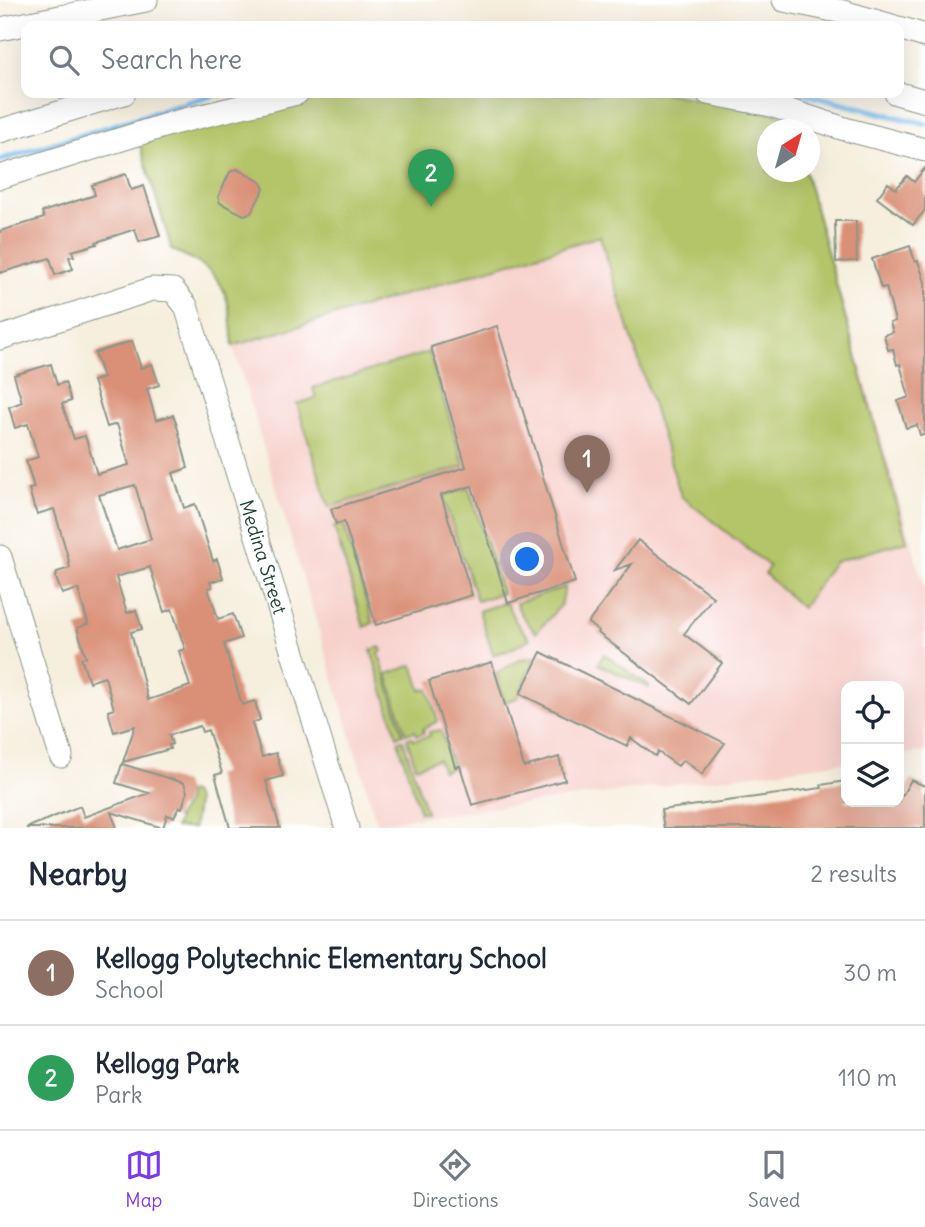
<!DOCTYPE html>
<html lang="en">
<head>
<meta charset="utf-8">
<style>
  body { margin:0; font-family:Delius,sans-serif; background:#f2f2f3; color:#1f2937 }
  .controls { position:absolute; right:21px; bottom:21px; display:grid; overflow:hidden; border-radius:14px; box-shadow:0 7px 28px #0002 }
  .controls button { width:63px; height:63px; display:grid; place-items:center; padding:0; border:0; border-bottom:2px solid #e0e1e3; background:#fff; color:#1f2937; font:35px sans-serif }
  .compass { position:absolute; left:757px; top:119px; width:63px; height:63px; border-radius:50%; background:#fff; box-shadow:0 7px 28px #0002; rotate:37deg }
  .you { position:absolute; left:528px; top:560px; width:24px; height:24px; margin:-18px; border:5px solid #fff; border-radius:50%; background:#1a73e8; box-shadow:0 0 0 10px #1a73e833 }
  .badge { display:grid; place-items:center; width:46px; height:46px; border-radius:50%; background:#7c3aed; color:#fff; font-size:23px; font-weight:700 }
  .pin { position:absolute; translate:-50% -58px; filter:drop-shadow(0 2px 4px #0008) }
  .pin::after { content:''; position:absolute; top:37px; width:24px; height:21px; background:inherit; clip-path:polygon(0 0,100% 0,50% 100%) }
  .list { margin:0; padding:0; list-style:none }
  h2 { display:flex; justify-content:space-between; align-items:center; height:91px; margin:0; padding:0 28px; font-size:30px }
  h2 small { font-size:23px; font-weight:400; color:#747a83 }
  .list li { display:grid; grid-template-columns:46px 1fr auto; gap:21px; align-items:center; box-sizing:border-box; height:105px; padding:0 28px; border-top:2px solid #e0e1e3 }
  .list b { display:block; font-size:26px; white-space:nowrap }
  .list p { margin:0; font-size:23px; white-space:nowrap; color:#747a83 }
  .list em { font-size:23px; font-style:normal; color:#747a83 }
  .icon { flex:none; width:38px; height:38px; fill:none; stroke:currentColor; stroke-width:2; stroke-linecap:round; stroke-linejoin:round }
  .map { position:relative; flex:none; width:925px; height:828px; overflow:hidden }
  .search { position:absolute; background:#fff; box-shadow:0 7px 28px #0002; left:21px; right:21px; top:21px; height:77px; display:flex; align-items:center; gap:18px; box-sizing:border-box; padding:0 24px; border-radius:14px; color:#747a83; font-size:26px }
  .sheet { height:301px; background:#fff }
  nav { display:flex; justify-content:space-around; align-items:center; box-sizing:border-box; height:98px; border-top:2px solid #e0e1e3; background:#fff; font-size:19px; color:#747a83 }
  nav a { display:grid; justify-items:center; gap:4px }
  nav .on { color:#7c3aed }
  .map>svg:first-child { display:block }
</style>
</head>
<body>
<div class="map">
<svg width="925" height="828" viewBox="0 0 925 828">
  <rect width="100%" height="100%" fill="#fff"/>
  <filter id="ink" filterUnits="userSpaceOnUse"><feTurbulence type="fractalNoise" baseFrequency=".0143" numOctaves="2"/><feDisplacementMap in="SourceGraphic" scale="14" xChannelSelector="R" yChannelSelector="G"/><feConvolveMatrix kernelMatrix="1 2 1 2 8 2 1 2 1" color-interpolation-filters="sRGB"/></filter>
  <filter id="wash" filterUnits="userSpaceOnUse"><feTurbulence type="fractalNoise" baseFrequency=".00686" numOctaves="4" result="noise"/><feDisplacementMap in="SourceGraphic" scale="28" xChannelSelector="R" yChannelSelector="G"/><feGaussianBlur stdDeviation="1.57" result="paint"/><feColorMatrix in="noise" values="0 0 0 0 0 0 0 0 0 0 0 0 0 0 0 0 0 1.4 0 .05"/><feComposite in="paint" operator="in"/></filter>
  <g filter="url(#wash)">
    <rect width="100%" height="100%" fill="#f6efde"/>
    <path fill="#f7d0cb" d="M807 178 925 591V752L899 755V686H846V762L377 823 233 346 600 236Z"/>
    <path fill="#b4c467" stroke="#6a804e" stroke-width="2" d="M339 93H665L783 115 788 129 768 130V172H805L807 178 907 541 834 562 802 608 765 574 769 566 681 496 600 236 233 346C229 292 227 272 172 250L139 142 271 105Z
      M429 352 464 466 329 507 297 404 316 398 313 388Z
      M469 488 502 593 477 601 443 496Z
      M343 524 373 623 364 627 334 527Z
      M565 587 561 605 536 633 521 614 516 603Z
      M506 602 515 621 530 639 507 651 493 654 479 611Z
      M381 647 382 651 379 654 403 734 397 736 371 650Z
      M604 654 649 686V688L598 664Z
      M535 657 517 698 505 702 497 673 521 659Z
      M413 665 421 690 428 689 438 721 423 729 424 733 417 735 415 731 406 734 387 674Z
      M441 730 453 767 443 771 438 759 416 767 407 739 412 737 414 740 430 736 429 732Z
      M403 740 426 812H420L398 741Z
      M190 792C203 801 193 814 194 828H175L178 819 176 818C183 809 188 804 187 793Z"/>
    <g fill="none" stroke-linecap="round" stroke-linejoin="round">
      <path stroke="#75baec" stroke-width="6" d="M801 93 925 124
        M0 160 220 93"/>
    </g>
    <g id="blocks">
      <path fill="#da9077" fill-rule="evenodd" d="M925 168V210L913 225 877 198 888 183 896 189 907 176 914 182Z
        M237 169 261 182 264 189 251 213 244 215 220 203 218 197 230 172Z
        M126 174 131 190 144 186 160 236 139 242 135 229 96 242 97 244 72 251 74 256 69 257 73 269 55 275 50 258 0 273V231L44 218 42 212 95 195 92 185Z
        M835 221H856L857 261 836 262Z
        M910 246 915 262 918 261 925 282V435H920L917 425 906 428 898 401 909 397 900 364 897 365 893 349 888 350 884 335 893 332 890 323 895 321 886 287 881 288 872 259Z
        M497 326 575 582 508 603 472 486 441 495 472 595 376 625 344 522 336 524 331 509 466 467 431 347Z
        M132 341 141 368 152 364 159 385 147 389 156 420 173 415 176 422 188 468 173 473 184 508 195 504 213 561 217 559 223 578 210 582 212 587 208 588 218 619 233 614 241 638 224 644 242 705 255 701 260 720 252 723 262 757 276 753 283 776 266 781 280 828H230L215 775 222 773 208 730 202 732 200 726 169 735 172 744 169 745 170 749 123 762 135 726 114 732 108 711 114 709 105 677 89 682 81 658 86 657 77 628 88 624 78 589 62 594 56 578 57 572 70 568 68 557 54 509 37 514 34 507 29 489 34 488 26 461 38 457 28 424 15 428 9 407 22 402 14 375 51 364 57 385 65 382 71 401 62 404 74 439 85 436 97 474 129 465 117 424 107 427 93 381 103 378 95 353ZM135 485 151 539 117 550 99 495ZM150 567 164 612 172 609 185 649 179 651 190 686 148 700 131 632 142 629 136 610 127 613 116 577Z
        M638 540 713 597 684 634 722 663 691 704 598 633 599 631 588 623 632 564 615 570Z
        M541 652 725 743 702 774 683 760 678 766 658 752 655 756 631 738 627 746 520 694Z
        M492 662 524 767 559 757 565 780 472 805 460 766 455 767 429 681Z
        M122 764 184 783 187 792 182 808 179 807 174 817 167 815 163 828 111 812 117 828H26L80 806 84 817 149 793 116 783Z
        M911 780 925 786V828H664L661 810 822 788 821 785 846 781V802H899V794L902 796Z"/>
    </g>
  </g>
  <g filter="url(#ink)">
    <use href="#blocks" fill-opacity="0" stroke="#8a9689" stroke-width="2"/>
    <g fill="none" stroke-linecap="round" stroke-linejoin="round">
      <g stroke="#8a9689" stroke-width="25">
        <g id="minor">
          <path d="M784 0 843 12 892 26"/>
          <path d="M899 28 925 36"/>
          <path d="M0 29 146 0"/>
          <path d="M708 93 771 105 845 129 925 150"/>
          <path d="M896 93 925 101"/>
          <path d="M0 131 124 93"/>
          <path d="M0 177 173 123 297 93"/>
          <path id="s1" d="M0 338 152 289 173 290 186 306 347 828"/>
          <path d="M0 557 61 756"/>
        </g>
      </g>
      <use href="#minor" stroke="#fff" stroke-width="23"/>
    </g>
  </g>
  <g text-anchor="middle" stroke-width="7" stroke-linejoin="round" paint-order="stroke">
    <g font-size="19" fill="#1f3d34" stroke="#fff">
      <text dy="7" stroke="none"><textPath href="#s1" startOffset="464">Medina Street</textPath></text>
    </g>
  </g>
</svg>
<div class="controls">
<button><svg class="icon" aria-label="locate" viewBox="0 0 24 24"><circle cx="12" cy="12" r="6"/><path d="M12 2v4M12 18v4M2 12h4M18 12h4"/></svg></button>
<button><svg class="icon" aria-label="layers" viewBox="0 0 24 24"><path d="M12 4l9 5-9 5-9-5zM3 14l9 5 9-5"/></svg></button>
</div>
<svg class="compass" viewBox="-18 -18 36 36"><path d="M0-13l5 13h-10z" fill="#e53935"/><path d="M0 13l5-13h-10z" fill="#747a83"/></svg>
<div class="you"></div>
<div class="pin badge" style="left:587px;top:493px;background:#8d6e63">1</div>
<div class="pin badge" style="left:431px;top:207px;background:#2e9e5b">2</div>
<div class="search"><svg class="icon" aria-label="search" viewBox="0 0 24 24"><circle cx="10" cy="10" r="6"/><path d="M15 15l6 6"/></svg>Search here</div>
</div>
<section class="sheet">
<h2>Nearby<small>2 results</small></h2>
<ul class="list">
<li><span class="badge" style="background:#8d6e63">1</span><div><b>Kellogg Polytechnic Elementary School</b><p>School</p></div><em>30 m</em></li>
<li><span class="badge" style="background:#2e9e5b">2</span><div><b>Kellogg Park</b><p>Park</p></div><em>110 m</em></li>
</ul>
</section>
<nav>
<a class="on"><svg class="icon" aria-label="map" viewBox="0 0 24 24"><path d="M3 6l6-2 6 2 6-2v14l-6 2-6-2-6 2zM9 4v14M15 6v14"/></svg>Map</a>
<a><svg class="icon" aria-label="directions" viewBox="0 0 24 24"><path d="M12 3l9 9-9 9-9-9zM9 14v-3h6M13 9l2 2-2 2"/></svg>Directions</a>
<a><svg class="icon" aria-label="saved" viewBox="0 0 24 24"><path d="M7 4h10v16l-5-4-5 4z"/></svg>Saved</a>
</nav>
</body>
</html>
